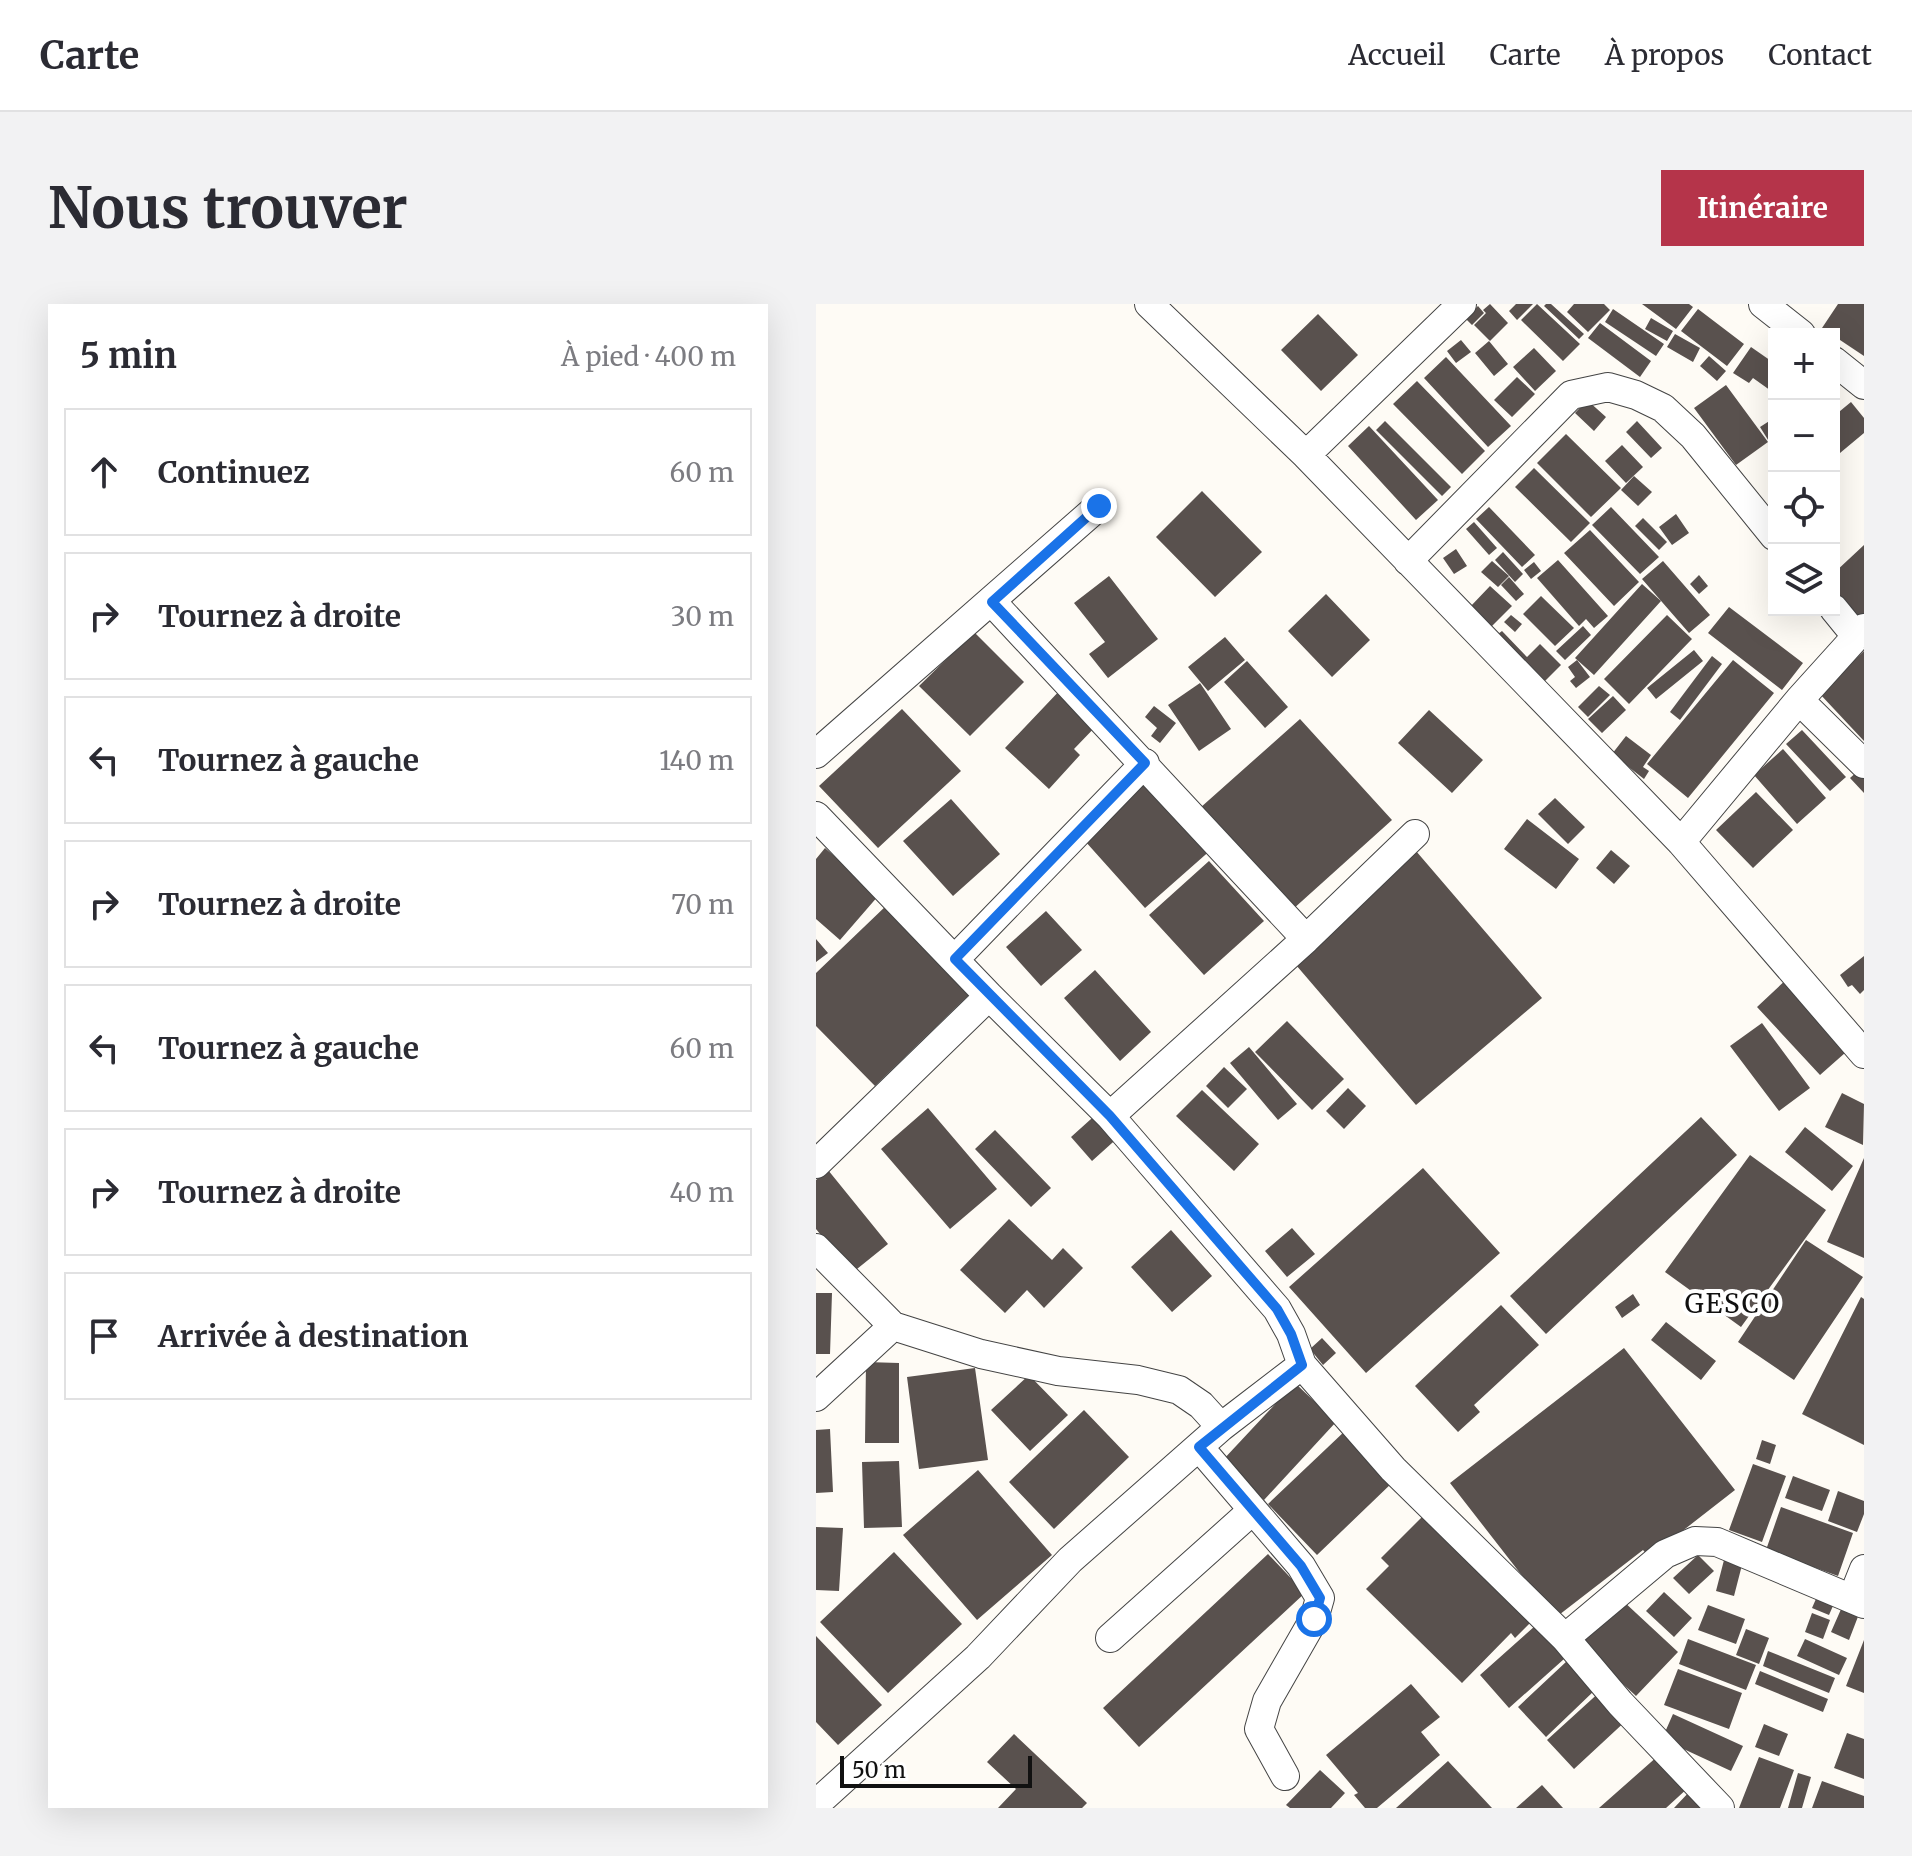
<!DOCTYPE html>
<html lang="fr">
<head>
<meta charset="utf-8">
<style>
  body { margin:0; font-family:Merriweather,serif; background:#f2f2f3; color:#2b2b33 }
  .controls { position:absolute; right:24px; top:24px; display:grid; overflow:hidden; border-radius:0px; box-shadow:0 8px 32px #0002 }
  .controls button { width:72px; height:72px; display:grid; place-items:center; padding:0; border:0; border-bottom:2px solid #e1e1e2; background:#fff; color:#2b2b33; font:40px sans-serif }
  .scale { position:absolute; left:24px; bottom:20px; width:192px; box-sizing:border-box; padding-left:8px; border:4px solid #111; border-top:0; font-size:22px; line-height:28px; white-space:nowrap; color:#111; -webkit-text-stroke:6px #fff; paint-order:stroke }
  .stop { position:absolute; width:24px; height:24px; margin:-18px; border:6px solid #1a73e8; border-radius:50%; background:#fff }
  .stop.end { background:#1a73e8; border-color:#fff; box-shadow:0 2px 8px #0008 }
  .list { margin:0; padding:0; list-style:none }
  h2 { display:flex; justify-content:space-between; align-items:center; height:104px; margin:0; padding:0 32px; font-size:34px }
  h2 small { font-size:26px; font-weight:400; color:#7c7c81 }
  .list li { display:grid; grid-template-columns:52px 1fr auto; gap:24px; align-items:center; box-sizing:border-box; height:128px; margin:0 16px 16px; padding:0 16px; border:2px solid #e1e1e2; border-radius:0px }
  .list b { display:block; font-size:30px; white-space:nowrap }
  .list em { font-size:26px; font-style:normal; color:#7c7c81 }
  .icon { flex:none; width:44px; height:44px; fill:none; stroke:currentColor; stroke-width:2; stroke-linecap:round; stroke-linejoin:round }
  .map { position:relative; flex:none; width:1048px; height:1504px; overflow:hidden; border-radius:0px }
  header { display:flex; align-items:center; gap:48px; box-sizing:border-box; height:112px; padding:0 40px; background:#fff; border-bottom:2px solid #e1e1e2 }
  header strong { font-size:38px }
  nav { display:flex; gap:44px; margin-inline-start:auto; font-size:28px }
  .intro { display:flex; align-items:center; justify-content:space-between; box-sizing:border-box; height:192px; padding:0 48px }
  h1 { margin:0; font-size:56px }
  .button { padding:20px 36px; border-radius:0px; background:#b5344a; color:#fff; font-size:28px; font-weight:700 }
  main { display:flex; gap:48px; padding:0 48px }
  aside { flex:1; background:#fff; border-radius:0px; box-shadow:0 8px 32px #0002 }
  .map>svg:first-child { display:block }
</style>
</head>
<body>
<header>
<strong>Carte</strong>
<nav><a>Accueil</a><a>Carte</a><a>À propos</a><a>Contact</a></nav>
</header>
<div class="intro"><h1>Nous trouver</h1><a class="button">Itinéraire</a></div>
<main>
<aside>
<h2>5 min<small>À pied · 400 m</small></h2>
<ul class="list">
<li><svg class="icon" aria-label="ahead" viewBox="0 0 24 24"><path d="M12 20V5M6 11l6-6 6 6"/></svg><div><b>Continuez</b></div><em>60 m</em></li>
<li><svg class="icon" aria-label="right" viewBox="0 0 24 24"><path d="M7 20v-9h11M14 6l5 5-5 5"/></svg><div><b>Tournez à droite</b></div><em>30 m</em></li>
<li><svg class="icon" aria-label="left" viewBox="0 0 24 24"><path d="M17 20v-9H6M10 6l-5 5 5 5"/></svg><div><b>Tournez à gauche</b></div><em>140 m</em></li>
<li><svg class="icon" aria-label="right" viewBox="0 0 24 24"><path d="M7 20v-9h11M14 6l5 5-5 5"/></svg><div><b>Tournez à droite</b></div><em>70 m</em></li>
<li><svg class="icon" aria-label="left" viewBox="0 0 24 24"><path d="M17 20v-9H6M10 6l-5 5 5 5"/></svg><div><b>Tournez à gauche</b></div><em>60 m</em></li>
<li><svg class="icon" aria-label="right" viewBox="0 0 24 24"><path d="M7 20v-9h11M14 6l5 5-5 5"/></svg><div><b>Tournez à droite</b></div><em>40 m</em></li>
<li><svg class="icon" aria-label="arrive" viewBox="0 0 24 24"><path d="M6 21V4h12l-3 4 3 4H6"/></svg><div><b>Arrivée à destination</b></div></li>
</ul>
</aside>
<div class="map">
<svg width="1048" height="1504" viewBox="0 0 1048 1504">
  <rect width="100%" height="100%" fill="#fefbf5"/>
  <path fill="#59514e" d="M674 0 692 19 674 37 658 21 670 9 667 6Z
    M700 0H717L701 16 693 7Z
    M721 0 764 40 747 57 705 16Z
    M730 0H735L768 30 763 35 728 2Z
    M758 0H788L794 6 772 28 751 8Z
    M826 0H873L877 3 860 25Z
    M1022 0H1048V52L1006 24Z
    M662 2 668 9 656 21 649 14Z
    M797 5 848 40 840 52 789 18Z
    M882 5 928 40 911 62 865 27Z
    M502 10 542 51 505 87 465 46Z
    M835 14 857 27 851 37 829 25Z
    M784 19 835 57 824 73 772 34Z
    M859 30 884 44 877 58 851 43Z
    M645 36 655 48 640 59 631 47Z
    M673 37 692 60 678 72 659 49Z
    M935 43 958 59V89L937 74 933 79 917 69Z
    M718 44 740 67 719 87 697 63Z
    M893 52 910 67 901 77 884 62Z
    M630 53 695 122 672 143 608 74Z
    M701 73 719 90 696 113 678 96Z
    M601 77 669 147 646 170 577 100Z
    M910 81 952 138 920 161 878 104Z
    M771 96 790 113 778 127 759 109Z
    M1035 98 1048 114V129L1018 154V112Z
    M958 114V136L954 139 944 123Z
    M569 117 635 183 626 192 560 126Z
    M821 117 846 144 835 154 810 128Z
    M553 122 622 196 600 216 532 142Z
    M750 130 805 184 775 213 721 159Z
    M806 141 827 163 810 179 789 157Z
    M718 164 774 219 755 238 699 183Z
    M818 172 836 188 822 202 805 186Z
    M386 187 446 248 399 293 340 233Z
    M673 203 719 251 706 263 660 215Z
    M795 203 843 253 824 270 776 221Z
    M860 210 873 229 856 241 843 223Z
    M827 214 851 238 843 246 819 222Z
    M658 218 681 244 673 251 650 225Z
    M774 226 823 278 798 302 748 249Z
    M1048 241V317L1018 295V269Z
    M640 245 651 262 638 270 627 254Z
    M687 248 707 270 699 278 679 256Z
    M742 256 792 312 778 324 770 315 763 322 721 274Z
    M676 257 693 272 682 283 665 268Z
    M847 257 894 311 873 329 826 275Z
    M718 258 725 267 715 275 708 266Z
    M883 271 892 282 883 290 874 280Z
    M293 272 342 335 292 374 273 350 289 338 258 299Z
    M693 273 708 290 700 297 685 281Z
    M826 280 845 297 778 371 759 354Z
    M674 282 696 302 675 323 654 303Z
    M510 290 554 336 516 373 472 327Z
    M725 292 758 324 739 342 707 310Z
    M913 303 987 359 966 386 892 329Z
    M695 311 706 320 699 328 688 318Z
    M851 311 876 335 813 400 788 375Z
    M767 322 775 331 749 356 740 347Z
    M686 327 711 353 724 340 745 361 724 382 678 333Z
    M158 328 208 378 154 432 103 382Z
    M409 333 429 356 392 387 372 363Z
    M878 346 887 357 840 395 831 384Z
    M1048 347V437L1003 389Z
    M896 352 906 360 864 416 854 408Z
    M761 356 774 373 760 384 754 377 759 373 752 363Z
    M917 356 958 389 872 494 831 460Z
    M431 357 472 403 449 424 408 378Z
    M384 379 415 425 383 447 352 401Z
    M783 382 794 391 772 413 762 403Z
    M247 383 284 418 258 445 264 451 233 485 189 444Z
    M797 392 810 406 786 429 772 415Z
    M338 402 360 419 344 439 335 432 341 424 329 413Z
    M86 405 145 467 62 544 3 482Z
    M613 406 667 456 636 489 582 439Z
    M484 415 576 516 476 606 384 504Z
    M986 426 1030 473 1014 487 970 440Z
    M810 432 835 451 827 463 833 467 828 475 796 450Z
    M967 445 1010 494 981 520 938 471Z
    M1043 466 1048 471V489L1034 474Z
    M327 467 397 544 329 604 260 527Z
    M940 488 977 526 937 564 900 526Z
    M739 494 769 523 752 540 722 510Z
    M135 495 184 550 137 592 87 537Z
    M711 515 763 555 740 585 688 545Z
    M9 544 63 591 24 636 0 615V555Z
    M795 546 814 562 798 580 780 564Z
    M600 547 726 694 600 801 474 654Z
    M393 557 448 617 388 671 333 611Z
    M72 600 157 687 59 782 0 722V669Z
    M230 607 266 646 225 682 190 643Z
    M0 635 12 649 0 658Z
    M1048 652V686L1044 690 1036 681 1032 683 1024 671Z
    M279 666 335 728 304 757 248 694Z
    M974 672 1038 741 1004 771 941 703Z
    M471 717 528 775 496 806 439 748Z
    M946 719 994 784 963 807 914 742Z
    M433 743 481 800 462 816 414 759Z
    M408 763 431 785 412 804 390 782Z
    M532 784 550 802 528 825 510 807Z
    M386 786 443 840 418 867 360 812Z
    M1026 789 1048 800 1047 841 1009 823Z
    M112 804 181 885 134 925 65 845Z
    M285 806 306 830 276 857 255 833Z
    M885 813 921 851 730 1030 694 992Z
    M989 823 1037 862 1016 887 969 848Z
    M179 826 235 884 215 903 159 845Z
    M934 851 1010 906 925 1023 849 968Z
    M1048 854V954L1011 938Z
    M607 864 684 949 550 1069 473 983Z
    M12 866 72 940 36 969 0 925V876Z
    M193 915 236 956 247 944 267 964 228 1004 211 986 189 1009 144 966Z
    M476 924 499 950 471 973 449 947Z
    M355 926 396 972 356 1008 315 963Z
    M990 936 1047 973 978 1076 922 1038Z
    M0 989H16L14 1050H0Z
    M817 990 824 1001 806 1014 799 1003Z
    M1045 993 1048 995V1141L986 1110Z
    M685 1001 723 1041 658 1101 664 1108 642 1128 599 1082Z
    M850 1018 900 1057 885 1076 835 1036Z
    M506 1034 520 1049 507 1061 494 1045Z
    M808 1044 919 1186 833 1253 827 1246 739 1314 634 1179Z
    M50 1058 83 1059V1139H49Z
    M159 1064 172 1156 103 1165 91 1073Z
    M213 1071 252 1111 214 1147 175 1106Z
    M479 1079 520 1118 448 1196 406 1157Z
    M268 1106 313 1153 238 1225 193 1178Z
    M14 1125 17 1188 0 1189V1126Z
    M530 1126 578 1177 501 1251 452 1200Z
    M946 1136 960 1141 954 1160 940 1155Z
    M83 1157 86 1223 48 1224 46 1158Z
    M937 1160 970 1172 946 1238 913 1226Z
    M162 1166 236 1251 161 1316 87 1231Z
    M977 1172 1014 1186 1006 1207 969 1194Z
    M1022 1187 1048 1197V1210L1041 1228 1012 1217Z
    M965 1203 1037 1229 1022 1272 950 1246Z
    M613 1206 721 1312 699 1334 695 1329 646 1379 550 1285 573 1262 565 1254Z
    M0 1223 27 1224 23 1287 0 1286Z
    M78 1248 146 1320 72 1389 4 1318Z
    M452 1250 489 1289 323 1443 287 1404Z
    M882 1251 898 1267 873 1290 857 1274Z
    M908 1256 926 1261 918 1292 900 1287Z
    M848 1288 876 1314 858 1333 830 1307Z
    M1003 1288 1020 1295 1013 1311 996 1304Z
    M806 1296 862 1348 820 1392 764 1340Z
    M892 1301 929 1315 920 1340 882 1326Z
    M1026 1303 1043 1310 1033 1336 1015 1328Z
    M996 1309 1014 1316 1007 1335 989 1328Z
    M728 1314 757 1347 693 1404 664 1371Z
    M930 1325 953 1334 943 1360 920 1351Z
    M0 1332 66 1401 22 1441 0 1418Z
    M872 1335 940 1361 930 1386 863 1360Z
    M989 1335 1031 1354 1023 1371 981 1352Z
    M1048 1336V1389L1030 1382Z
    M952 1347 1019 1374 1013 1389 947 1362Z
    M751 1357 779 1386 730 1433 702 1403Z
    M862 1365 926 1389 913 1425 848 1401Z
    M944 1367 1012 1395 1007 1408 939 1380Z
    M595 1380 624 1413 605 1428 624 1451 561 1504H549L538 1491 542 1489 510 1451Z
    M787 1385 813 1414 758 1465 731 1436Z
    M857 1410 927 1442 915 1467 846 1435Z
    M948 1420 972 1430 963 1452 939 1443Z
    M1031 1429 1048 1435V1475L1018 1464Z
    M198 1430 271 1499 266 1504H182L200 1485 171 1458Z
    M843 1451 873 1483 850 1504H783Z
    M943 1453 978 1466 964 1504H923Z
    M632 1457 676 1504H580Z
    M504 1466 529 1489 515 1504H474L470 1501Z
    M982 1469 995 1473 986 1504H972Z
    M1006 1477 1048 1492V1504H996Z
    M726 1481 747 1504H700Z
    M875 1486 895 1504H858Z"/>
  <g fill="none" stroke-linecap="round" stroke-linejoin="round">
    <g stroke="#444" stroke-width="30">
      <path id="minor" d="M333 0 490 151 865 538 1048 750
        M947 0 985 30
        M1018 57 1048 81
        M490 151 646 0
        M592 257 755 91 792 83 820 91 847 104 877 132 958 232
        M176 298 490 635
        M1018 305 1040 332
        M983 396 1048 460
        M0 450 283 202
        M0 512 173 692 294 812 461 1005 475 1030 486 1061 577 1165 749 1334 804 1399 904 1504
        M865 538 983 396 1048 324
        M139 655 329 459
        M294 812 490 635 599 530
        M0 860 173 692
        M0 944 77 1022 165 1050 242 1067 322 1076 363 1086 385 1101 405 1123
        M0 1093 77 1022
        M383 1143 485 1262 504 1294 498 1315 451 1397 443 1425 469 1472
        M1036 1295 1048 1265
        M294 1334 437 1206
        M749 1334 849 1250 879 1237 901 1238 1048 1300
        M0 1500 162 1353 254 1256 405 1123 486 1061"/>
    </g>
    <use href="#minor" stroke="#fff" stroke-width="28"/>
  </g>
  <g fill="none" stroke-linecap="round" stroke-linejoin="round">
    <path stroke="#1a73e8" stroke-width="10" d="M283 202 176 298 329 459 139 655 294 812 461 1005 475 1030 486 1061 383 1143 485 1262 504 1294 498 1315"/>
  </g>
  <g text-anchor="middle" stroke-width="8" stroke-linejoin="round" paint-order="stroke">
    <g font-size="26" letter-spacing="2" fill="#111" stroke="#fff">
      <text x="917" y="1009">GESCO</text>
    </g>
  </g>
</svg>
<div class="controls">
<button>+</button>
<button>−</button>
<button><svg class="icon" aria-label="locate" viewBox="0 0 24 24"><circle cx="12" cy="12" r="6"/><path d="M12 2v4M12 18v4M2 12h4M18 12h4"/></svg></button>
<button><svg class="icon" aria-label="layers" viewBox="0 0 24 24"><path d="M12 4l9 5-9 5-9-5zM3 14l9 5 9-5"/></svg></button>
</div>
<div class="scale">50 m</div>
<div class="stop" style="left:498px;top:1315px"></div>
<div class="stop end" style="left:283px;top:202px"></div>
</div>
</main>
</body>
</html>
